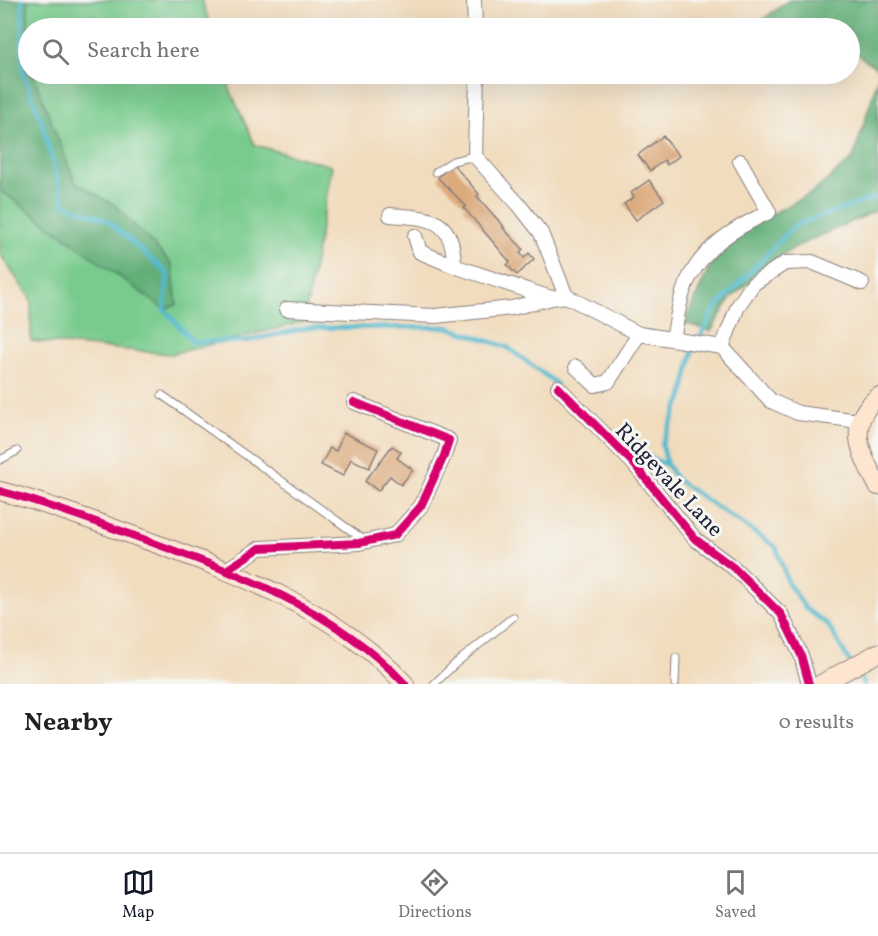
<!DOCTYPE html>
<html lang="en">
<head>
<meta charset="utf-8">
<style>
  body { margin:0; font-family:Vollkorn,serif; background:#f6f6f6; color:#222 }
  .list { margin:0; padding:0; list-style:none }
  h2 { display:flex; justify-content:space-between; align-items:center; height:78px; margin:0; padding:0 24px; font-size:26px }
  h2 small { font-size:20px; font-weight:400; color:#767676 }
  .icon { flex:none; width:33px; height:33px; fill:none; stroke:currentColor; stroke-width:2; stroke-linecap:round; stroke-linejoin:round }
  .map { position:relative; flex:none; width:878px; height:684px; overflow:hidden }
  .search { position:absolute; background:#fff; box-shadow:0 6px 24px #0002; left:18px; right:18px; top:18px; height:66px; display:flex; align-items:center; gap:15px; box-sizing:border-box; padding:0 21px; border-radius:33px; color:#767676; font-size:22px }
  .sheet { height:168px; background:#fff }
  nav { display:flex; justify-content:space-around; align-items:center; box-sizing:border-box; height:84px; border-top:2px solid #e0e0e0; background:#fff; font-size:16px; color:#767676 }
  nav a { display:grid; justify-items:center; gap:3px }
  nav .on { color:#111827 }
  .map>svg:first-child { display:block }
</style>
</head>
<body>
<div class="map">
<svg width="878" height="684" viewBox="0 0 878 684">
  <rect width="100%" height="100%" fill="#f6f6f2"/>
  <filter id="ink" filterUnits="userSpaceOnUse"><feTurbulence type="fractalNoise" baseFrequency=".0167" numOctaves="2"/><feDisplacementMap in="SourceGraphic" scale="12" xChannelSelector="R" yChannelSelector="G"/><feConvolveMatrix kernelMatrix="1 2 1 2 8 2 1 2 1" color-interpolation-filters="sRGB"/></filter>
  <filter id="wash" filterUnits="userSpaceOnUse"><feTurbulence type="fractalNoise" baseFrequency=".008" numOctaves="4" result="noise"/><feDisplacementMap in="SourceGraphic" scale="24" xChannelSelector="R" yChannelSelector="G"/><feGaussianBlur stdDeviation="1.35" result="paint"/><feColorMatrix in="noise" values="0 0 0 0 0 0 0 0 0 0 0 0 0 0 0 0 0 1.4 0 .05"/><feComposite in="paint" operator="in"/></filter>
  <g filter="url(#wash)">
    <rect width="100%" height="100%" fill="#f1dcbd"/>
    <path fill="#78cb8d" stroke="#4d7664" stroke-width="1.5" d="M0 0H202L211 28H28V74H225L231 92 255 145 332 166 304 322 171 354 31 341V300L0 254Z"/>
    <path fill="#62af78" stroke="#42685a" stroke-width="1.5" d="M0 0H28V74H33L75 182 116 206 172 264 177 305 164 309 0 190Z
      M789 0H878V69L850 49V28H758V23Z
      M878 78V210L795 247 775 260 730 299 711 331 684 323 708 270 737 233 813 192 853 158Z"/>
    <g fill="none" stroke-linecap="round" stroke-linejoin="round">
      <path stroke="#4fb8cd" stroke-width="4.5" d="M22 0 23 72 42 123 64 204 107 220 168 274 164 309 193 342 246 341 307 328 447 327 507 347 557 384
        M623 445 667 465
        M850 662 828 625 806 609 788 583 776 547 677 480 667 465 662 444 683 395 692 353 714 310 795 225 878 197
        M855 669 864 684"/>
    </g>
    <g id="blocks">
      <path fill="#dcaa7d" d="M663 136 679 156 667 165 664 160 650 171 638 155Z
        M452 163 479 194 477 196 504 227 503 228 523 249 520 253 524 258 529 253 534 259 517 275 507 265 510 262 464 208 466 206 438 178Z
        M649 180 664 200 636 220 624 204 634 197 631 193Z
        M344 433 378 449 369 468 351 459 343 476 321 465 330 448 336 451Z
        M392 446 401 452 397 458 413 470 401 485 390 476 378 491 365 481Z"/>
    </g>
  </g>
  <g filter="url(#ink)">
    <use href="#blocks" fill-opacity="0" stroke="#8a7f7c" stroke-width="1.5"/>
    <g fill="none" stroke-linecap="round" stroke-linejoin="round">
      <g stroke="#8a7f7c" stroke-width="9">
        <path id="lane" d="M436 172 453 161 475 156
          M162 395 364 540
          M0 460 17 451
          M434 684 455 664 513 617
          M675 684 676 658"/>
      </g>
      <g stroke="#8a7f7c" stroke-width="16">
        <path id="street" d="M474 0 475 28
          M477 74 475 156 519 205 541 233 566 296
          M390 215C429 218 454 217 454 266L551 298
          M415 236 420 252 454 266
          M566 296 639 334 722 347 771 401 798 413 859 421
          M287 309 435 316 512 308 552 298 566 296
          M673 338C677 321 679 300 686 284 704 246 733 229 769 212L740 161
          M722 347 738 306 753 284 785 263 812 262 862 283
          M576 367 595 385 608 382 639 334
          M558 387 633 463 695 539 734 568 781 614 801 655 809 684
          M226 570 260 548 359 543 395 535 421 506 444 456 449 440 354 402"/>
      </g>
      <g stroke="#8a7f7c" stroke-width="20">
        <path id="secondary" d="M878 397C844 424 862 455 878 486
          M0 491C49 504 96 522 143 539 236 573 335 609 405 684
          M821 684 878 653"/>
      </g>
      <use href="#lane" stroke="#fff" stroke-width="7"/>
      <use href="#street" stroke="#fff" stroke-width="14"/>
      <use href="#secondary" stroke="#fde5d0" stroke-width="18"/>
      <g stroke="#f6f6f2" stroke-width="11">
        <path id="cycleway" d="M558 387 633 463 695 539 734 568 781 614 801 655 809 684
          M0 491C49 504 96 522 143 539 236 573 335 609 405 684
          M226 570 260 548 359 543 395 535 421 506 444 456 449 440 354 402"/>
      </g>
      <use href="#cycleway" stroke="#d6006c" stroke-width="8"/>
    </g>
  </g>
  <g text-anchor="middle" stroke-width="6" stroke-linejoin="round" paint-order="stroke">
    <g font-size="22" fill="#22223b" stroke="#f6f6f2">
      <text transform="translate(670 479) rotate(47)" y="8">Ridgevale Lane</text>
    </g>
  </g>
</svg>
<div class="search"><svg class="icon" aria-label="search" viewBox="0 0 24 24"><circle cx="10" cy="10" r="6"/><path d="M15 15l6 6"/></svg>Search here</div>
</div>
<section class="sheet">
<h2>Nearby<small>0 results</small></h2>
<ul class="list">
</ul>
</section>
<nav>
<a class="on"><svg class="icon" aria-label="map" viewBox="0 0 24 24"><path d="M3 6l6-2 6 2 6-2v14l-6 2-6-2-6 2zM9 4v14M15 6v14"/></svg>Map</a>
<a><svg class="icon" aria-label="directions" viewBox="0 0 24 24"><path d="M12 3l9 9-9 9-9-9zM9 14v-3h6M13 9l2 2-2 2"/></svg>Directions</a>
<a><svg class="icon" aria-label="saved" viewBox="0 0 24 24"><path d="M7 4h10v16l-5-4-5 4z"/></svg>Saved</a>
</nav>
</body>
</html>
